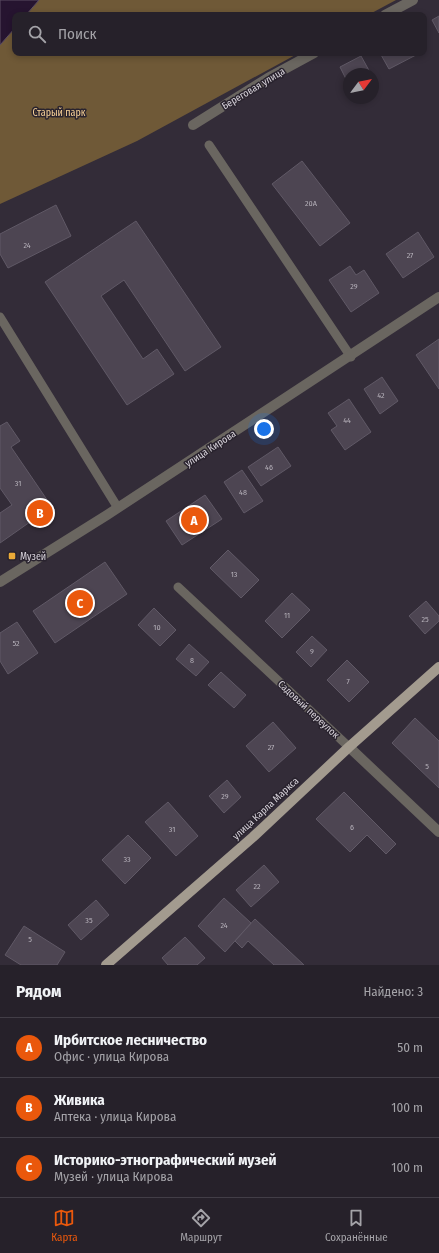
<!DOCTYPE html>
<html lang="ru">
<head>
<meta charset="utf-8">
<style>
  body { margin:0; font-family:"Fira Sans Condensed",sans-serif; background:#2e2932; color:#f1f3f6 }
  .compass { position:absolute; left:343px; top:68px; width:36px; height:36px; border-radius:50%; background:#26212a; box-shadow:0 2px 6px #0003; rotate:58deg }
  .you { position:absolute; left:264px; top:429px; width:14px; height:14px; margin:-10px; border:3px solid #fff; border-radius:50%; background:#1a73e8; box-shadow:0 0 0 6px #1a73e833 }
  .badge { display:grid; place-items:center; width:26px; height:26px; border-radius:50%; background:#ea580c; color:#fff; font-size:13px; font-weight:700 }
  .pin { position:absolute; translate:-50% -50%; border:2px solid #fff; box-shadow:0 1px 4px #0006 }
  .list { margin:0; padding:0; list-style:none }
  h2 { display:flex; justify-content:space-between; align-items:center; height:52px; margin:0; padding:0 16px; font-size:17px }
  h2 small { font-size:13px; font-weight:400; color:#a4a3a8 }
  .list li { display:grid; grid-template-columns:26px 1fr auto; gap:12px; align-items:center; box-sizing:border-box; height:60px; padding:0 16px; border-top:1px solid #423e47 }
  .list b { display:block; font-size:15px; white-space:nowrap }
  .list p { margin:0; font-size:13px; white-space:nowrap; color:#a4a3a8 }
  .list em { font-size:13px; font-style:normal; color:#a4a3a8 }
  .icon { flex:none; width:22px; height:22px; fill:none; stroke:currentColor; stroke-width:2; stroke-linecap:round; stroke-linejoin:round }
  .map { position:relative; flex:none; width:439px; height:965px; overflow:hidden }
  .search { position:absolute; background:#26212a; box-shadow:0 2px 6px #0003; left:12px; right:12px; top:12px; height:44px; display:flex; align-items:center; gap:10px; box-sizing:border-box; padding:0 14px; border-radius:8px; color:#a4a3a8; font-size:15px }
  .sheet { height:232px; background:#26212a }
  nav { display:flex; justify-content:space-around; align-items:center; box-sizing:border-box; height:56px; border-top:1px solid #423e47; background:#26212a; font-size:11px; color:#a4a3a8 }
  nav a { display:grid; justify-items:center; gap:2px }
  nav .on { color:#ea580c }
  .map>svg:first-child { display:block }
</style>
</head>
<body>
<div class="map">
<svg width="439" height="965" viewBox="0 0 439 965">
  <rect width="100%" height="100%" fill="#332c38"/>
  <path fill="#6f5937" d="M39 0H396L368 15H26Z
    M15 28V53H299L137 141 0 204V45Z"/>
  <path fill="#261430" stroke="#5b4d63" d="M0 0H39L26 15H15V28L0 45Z"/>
  <path fill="#4d4552" stroke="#605966" d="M439 16V33L432 20Z
    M380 53H415L416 55 389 69Z
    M361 56 371 74H349V85L340 67Z
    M302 161 350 223 320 246 272 184Z
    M56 205 71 236 8 268 0 254V234Z
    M136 221 221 347 185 371 124 280 101 296 143 359 157 349 174 374 127 405 45 282Z
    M418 232 434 257 403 278 386 254Z
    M350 266 356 275 364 270 379 293 351 312 329 280Z
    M439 339V389L416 355Z
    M382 377 398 401 380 414 364 389Z
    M349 399 371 432 345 450 331 430 337 426 328 413Z
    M7 422 20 441 11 447 54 510 32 525 30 522 0 543V513L12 505 0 488V426Z
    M278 447 291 466 261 486 248 467Z
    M242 470 263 501 244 513 224 482Z
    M205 495 222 519 182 545 166 521Z
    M228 550 259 580 241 598 210 568Z
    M105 562 127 594 55 643 33 611Z
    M292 593 310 610 282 638 265 621Z
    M426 601 439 616V621L425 634 409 616Z
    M154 608 176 630 160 646 138 625Z
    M17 622 38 653 8 674 0 661V633Z
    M312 636 327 650 311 667 296 652Z
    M189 644 209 662 196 676 176 659Z
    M347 660 369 682 349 702 327 680Z
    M221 672 246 695 234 708 208 685Z
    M415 718 439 741V788L392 743Z
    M273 722 296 748 269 772 246 746Z
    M227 780 241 797 224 813 209 796Z
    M344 792 396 844 386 854 367 835 350 852 316 819Z
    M168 802 198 836 176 856 145 822Z
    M128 835 151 858 125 884 102 860Z
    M264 865 279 882 251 907 236 890Z
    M224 898 251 923 225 952 198 926Z
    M96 900 109 915 81 940 68 925Z
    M255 919 304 965H274L248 941 242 948 235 941Z
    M24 926 65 952 57 965H21L5 955Z
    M185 937 205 958 197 965H168L162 958Z"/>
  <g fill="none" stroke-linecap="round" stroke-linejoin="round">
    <path stroke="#6a6660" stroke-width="9" d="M209 145 351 357
      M0 317 118 508
      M178 587 349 747"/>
    <path stroke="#6a6660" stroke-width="10" d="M385 15 413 0
      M193 125 268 78 314 53
      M349 747 439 832"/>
    <path stroke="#6a6660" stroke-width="10" d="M0 582 107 515 439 297"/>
    <path stroke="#a39b8f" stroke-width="10" d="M106 965 253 837 349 747 439 667"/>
  </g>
  <rect fill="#eaaa38" stroke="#29232e" stroke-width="1.5" x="8" y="552" width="8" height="8" rx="2"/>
  <g text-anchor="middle" stroke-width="3" stroke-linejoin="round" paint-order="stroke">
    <g font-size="8" fill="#b5b0b9">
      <text x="311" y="206">20А</text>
      <text x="27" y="248">24</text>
      <text x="410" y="258">27</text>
      <text x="354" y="289">29</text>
      <text x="381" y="398">42</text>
      <text x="347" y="423">44</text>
      <text x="269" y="470">46</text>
      <text x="18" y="486">31</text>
      <text x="243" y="495">48</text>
      <text x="234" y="577">13</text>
      <text x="287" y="618">11</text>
      <text x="425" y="622">25</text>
      <text x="157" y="630">10</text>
      <text x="16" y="646">52</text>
      <text x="312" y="654">9</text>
      <text x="192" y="663">8</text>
      <text x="348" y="684">7</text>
      <text x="271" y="750">27</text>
      <text x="427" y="769">5</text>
      <text x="225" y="799">29</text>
      <text x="352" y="830">6</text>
      <text x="172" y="832">31</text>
      <text x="127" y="862">33</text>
      <text x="257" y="889">22</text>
      <text x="89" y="923">35</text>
      <text x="224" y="928">24</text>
      <text x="30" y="942">5</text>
    </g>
    <g font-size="10" fill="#d8d3db" stroke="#29232e">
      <text transform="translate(253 88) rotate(-31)" y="4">Береговая улица</text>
      <text transform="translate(210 448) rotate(-33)" y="4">улица Кирова</text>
      <text transform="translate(309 709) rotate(43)" y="4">Садовый переулок</text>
      <text transform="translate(265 808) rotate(-43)" y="4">улица Карла Маркса</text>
    </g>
    <g font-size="10" fill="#f9d297" stroke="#29232e">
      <text x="59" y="116">Старый парк</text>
    </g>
    <g font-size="10" fill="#d8d3db" stroke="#29232e" text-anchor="start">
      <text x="20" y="560">Музей</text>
    </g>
  </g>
</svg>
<svg class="compass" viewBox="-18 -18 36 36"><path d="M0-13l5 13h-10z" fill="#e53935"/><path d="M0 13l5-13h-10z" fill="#a4a3a8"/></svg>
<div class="you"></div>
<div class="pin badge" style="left:194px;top:520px">A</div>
<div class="pin badge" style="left:40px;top:513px">B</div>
<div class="pin badge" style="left:80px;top:603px">C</div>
<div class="search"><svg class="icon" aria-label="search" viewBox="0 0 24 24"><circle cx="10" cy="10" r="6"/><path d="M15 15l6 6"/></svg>Поиск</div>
</div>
<section class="sheet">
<h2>Рядом<small>Найдено: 3</small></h2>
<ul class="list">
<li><span class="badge">A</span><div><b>Ирбитское лесничество</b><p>Офис · улица Кирова</p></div><em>50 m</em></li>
<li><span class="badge">B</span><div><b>Живика</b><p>Аптека · улица Кирова</p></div><em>100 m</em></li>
<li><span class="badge">C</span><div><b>Историко-этнографический музей</b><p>Музей · улица Кирова</p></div><em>100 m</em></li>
</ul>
</section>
<nav>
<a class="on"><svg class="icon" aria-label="map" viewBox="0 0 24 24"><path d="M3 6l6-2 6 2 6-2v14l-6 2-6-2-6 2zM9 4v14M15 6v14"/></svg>Карта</a>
<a><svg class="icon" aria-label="directions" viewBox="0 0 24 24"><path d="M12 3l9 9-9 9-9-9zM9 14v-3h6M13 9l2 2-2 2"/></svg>Маршрут</a>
<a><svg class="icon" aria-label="saved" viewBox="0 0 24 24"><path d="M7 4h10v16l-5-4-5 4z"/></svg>Сохранённые</a>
</nav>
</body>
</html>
